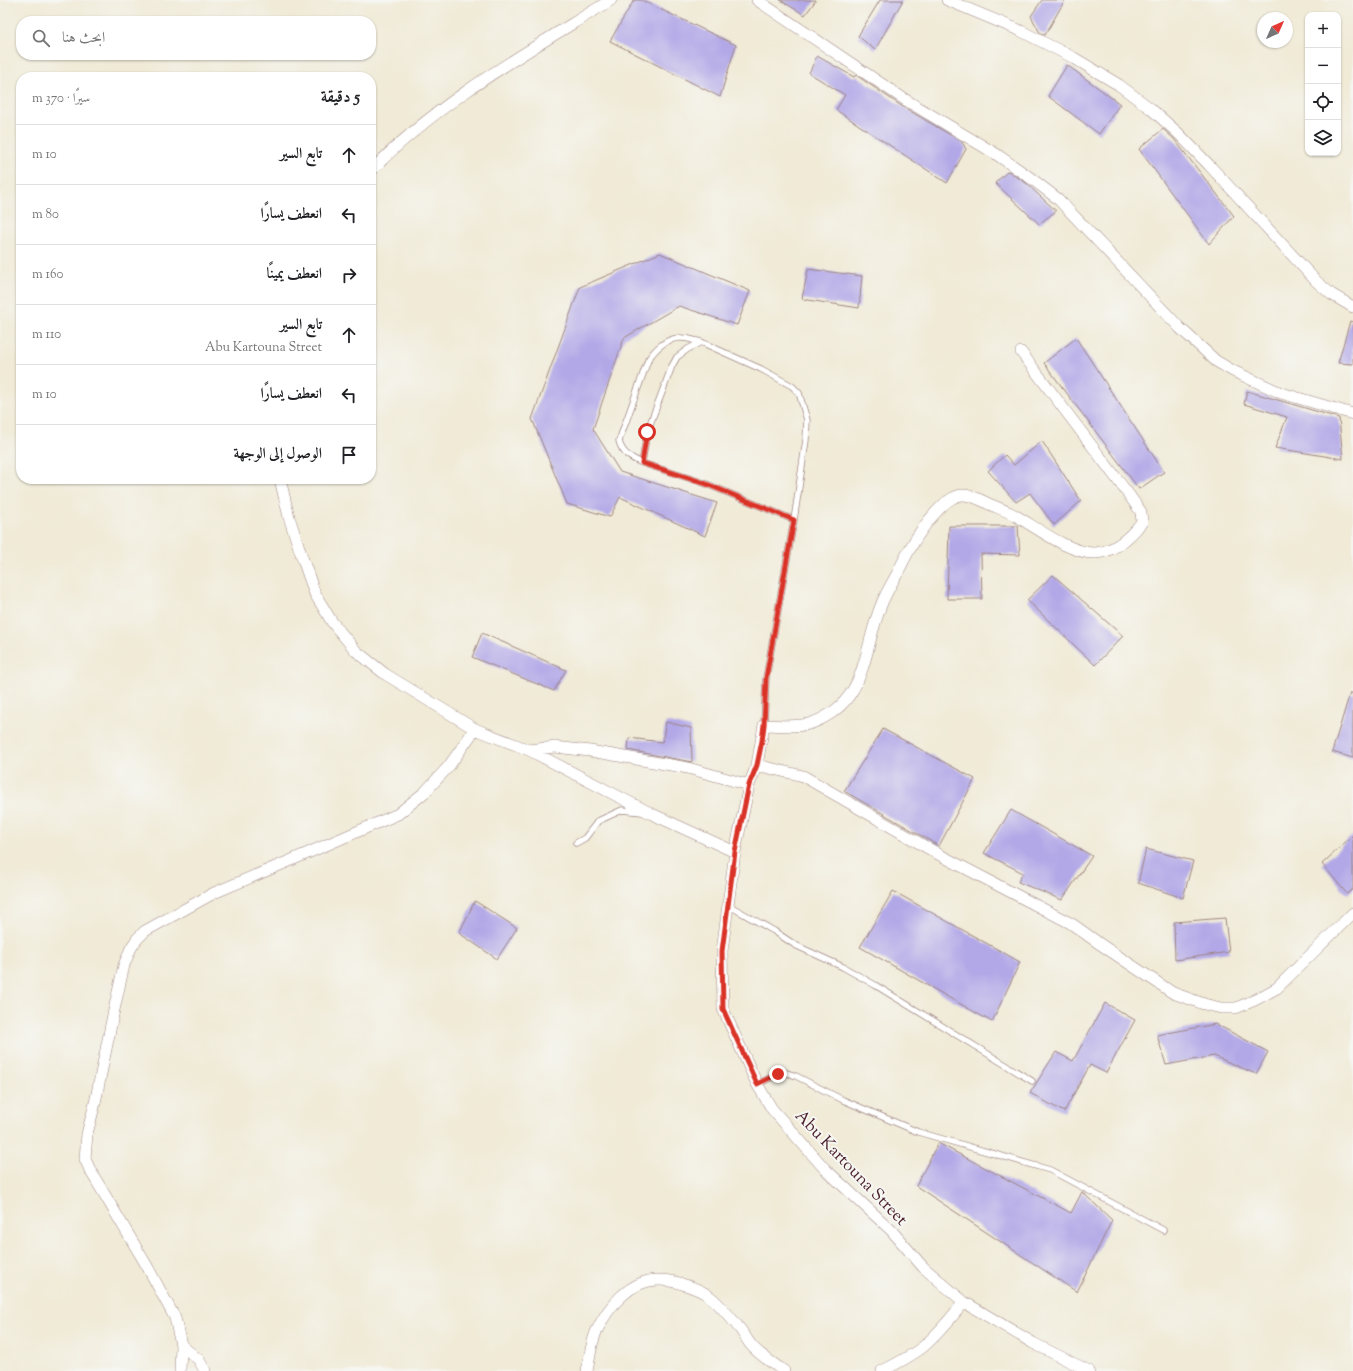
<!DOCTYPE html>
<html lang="ar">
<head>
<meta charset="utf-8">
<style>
  body { margin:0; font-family:"Sorts Mill Goudy",Amiri,serif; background:#f6f6f6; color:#202124; direction:rtl }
  .controls { position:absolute; right:12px; top:12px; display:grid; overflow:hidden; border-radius:8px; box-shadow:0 1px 3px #0004 }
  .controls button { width:36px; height:36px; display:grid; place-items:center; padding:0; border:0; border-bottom:1px solid #e0e0e0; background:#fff; color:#202124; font:20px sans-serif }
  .compass { position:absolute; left:1257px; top:12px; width:36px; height:36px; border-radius:50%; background:#fff; box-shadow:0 1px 3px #0004; rotate:45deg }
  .stop { position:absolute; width:12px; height:12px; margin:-9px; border:3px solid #d93025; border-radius:50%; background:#fff }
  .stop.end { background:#d93025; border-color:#fff; box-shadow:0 1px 4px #0008 }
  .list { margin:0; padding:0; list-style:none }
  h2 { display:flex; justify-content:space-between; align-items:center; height:52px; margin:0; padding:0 16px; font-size:17px }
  h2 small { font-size:13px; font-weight:400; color:#757577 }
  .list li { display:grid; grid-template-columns:26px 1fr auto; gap:12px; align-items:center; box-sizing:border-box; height:60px; padding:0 16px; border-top:1px solid #e0e0e0 }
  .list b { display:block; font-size:15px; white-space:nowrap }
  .list p { margin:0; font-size:13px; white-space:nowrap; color:#757577 }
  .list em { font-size:13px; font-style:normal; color:#757577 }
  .icon { flex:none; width:22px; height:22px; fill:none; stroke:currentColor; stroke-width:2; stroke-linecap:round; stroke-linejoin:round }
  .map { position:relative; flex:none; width:1353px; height:1371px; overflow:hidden; direction:ltr }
  .search { position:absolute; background:#fff; box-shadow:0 1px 3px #0004; left:16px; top:16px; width:360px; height:44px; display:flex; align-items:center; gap:10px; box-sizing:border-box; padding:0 14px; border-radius:16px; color:#757577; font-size:15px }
  .panel { position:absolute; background:#fff; box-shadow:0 1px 3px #0004; left:16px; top:72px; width:360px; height:412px; border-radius:16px; direction:rtl }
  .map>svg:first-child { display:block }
</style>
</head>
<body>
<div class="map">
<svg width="1353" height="1371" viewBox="0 0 1353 1371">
  <rect width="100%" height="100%" fill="#f6f6f2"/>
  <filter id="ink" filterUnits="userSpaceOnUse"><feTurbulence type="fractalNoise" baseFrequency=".025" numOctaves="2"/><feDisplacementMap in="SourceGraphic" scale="8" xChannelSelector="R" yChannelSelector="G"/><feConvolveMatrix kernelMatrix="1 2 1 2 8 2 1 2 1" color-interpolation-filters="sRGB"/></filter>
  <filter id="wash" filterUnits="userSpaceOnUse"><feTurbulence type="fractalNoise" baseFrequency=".012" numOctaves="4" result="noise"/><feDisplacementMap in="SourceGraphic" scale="16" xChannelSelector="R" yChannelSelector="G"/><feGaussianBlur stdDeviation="0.9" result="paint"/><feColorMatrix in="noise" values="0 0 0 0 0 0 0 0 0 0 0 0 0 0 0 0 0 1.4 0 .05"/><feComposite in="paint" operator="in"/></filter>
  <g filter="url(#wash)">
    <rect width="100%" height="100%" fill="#f0ead6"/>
    <g id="blocks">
      <path fill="#b2a8e7" d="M634 0H641L736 45 720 97 610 41Z
        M780 0H816L805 15Z
        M880 0H903L875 50 858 36Z
        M1042 0H1065L1045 35 1040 33 1031 16Z
        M817 56 854 77 856 75 900 105 962 142 966 149 947 183 836 110 845 95 809 73Z
        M1067 65 1120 104 1099 134 1048 96Z
        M1163 129 1174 139 1234 216 1209 244 1139 149Z
        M1008 171 1026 183 1056 211 1039 224 995 183Z
        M660 253 750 291 737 325 679 306 624 338 593 429 620 472 717 503 705 536 620 497 610 517 567 504 532 419 580 287Z
        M808 269 862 276 859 308 802 299Z
        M1350 321 1353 322V364L1338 363Z
        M1076 338 1164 472 1139 489 1044 363Z
        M1247 391 1339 418 1343 459 1275 448 1287 417 1244 404Z
        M1042 441 1081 501 1054 525 1030 493 1016 502 988 471 1005 455 1014 465Z
        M949 526H1018L1020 555 981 554 982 599H947Z
        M1053 575 1123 636 1095 665 1027 600Z
        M482 633 566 670 554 691 472 657Z
        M1350 693H1353V758L1332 752Z
        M666 722 691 728 692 762 628 750 629 738 662 742Z
        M883 729 975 779 939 846 844 791Z
        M1011 810 1092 856 1062 900 1018 882 1023 873 984 853Z
        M1353 835V889L1347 894 1322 864Z
        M1146 849 1193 861 1183 898 1138 883Z
        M893 891 1020 962 992 1022 860 947Z
        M475 901 517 928 497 959 459 933Z
        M1225 918 1229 952 1175 960 1174 922Z
        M1105 1003 1135 1020 1106 1073 1090 1065 1064 1112 1030 1093 1056 1052 1073 1061Z
        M1216 1024 1268 1052 1256 1074 1214 1056 1166 1065 1157 1035Z
        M938 1143 1071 1213 1082 1192 1112 1220 1077 1292 916 1186Z"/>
    </g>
  </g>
  <g filter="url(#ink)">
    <use href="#blocks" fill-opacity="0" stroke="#9d8480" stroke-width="1"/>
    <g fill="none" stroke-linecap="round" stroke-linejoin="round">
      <g stroke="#9d8480" stroke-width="7">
        <path id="lane" d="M642 463C631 458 622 454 619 441L648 360C655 349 667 337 682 338 688 338 695 341 701 342
          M764 725 766 678 794 520 806 440 807 420 799 393 792 386 761 369 701 342 688 349 677 357 672 366 647 432 642 463 704 483 794 520
          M576 843 585 838 598 821 622 810 642 812
          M728 905 774 931 795 945 843 967 875 985 1032 1081
          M757 1084 779 1074 787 1073 796 1076 843 1100 918 1132 1050 1170 1163 1230"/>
      </g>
      <g stroke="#9d8480" stroke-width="12">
        <path id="street" d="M757 0 904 99 996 154 1032 179 1058 199 1180 328 1216 361 1233 371 1281 393 1353 414
          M947 0 1021 31 1074 58 1119 85 1151 109 1178 133 1209 165 1316 281 1331 294 1353 307
          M371 171C438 101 529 51 611 0
          M1021 352 1129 495 1141 512 1142 522C1131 536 1114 552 1095 553 1071 554 1037 528 1016 516 1008 511 998 508 989 504 981 500 972 495 963 495 956 495 947 501 942 506 922 525 909 549 897 574 892 583 886 593 882 603 862 650 869 702 812 723 797 728 779 725 764 725L757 765 749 785 735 852 722 951 723 1009 757 1084 772 1109 825 1169 891 1230 923 1267 964 1302 1033 1343 1089 1371
          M280 479 289 517 303 560 315 594 332 622 356 651 385 674 475 729 529 750 652 814 735 852
          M529 750 555 747 590 751 688 768 749 785
          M757 765 803 776 940 855 1072 924 1100 944 1173 993 1204 1004 1221 1008H1236L1255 1000 1277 988 1353 913
          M181 1345 199 1360 205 1371
          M180 1371 181 1345 175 1318 147 1266 90 1170 85 1159 87 1134 95 1103 114 1010 124 965 131 948 137 939 145 931 214 893 287 862 398 814 425 792 449 766 475 729
          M587 1371C590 1357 591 1342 597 1330 608 1307 630 1280 658 1280 666 1280 674 1281 682 1284 692 1287 701 1290 709 1296 721 1305 731 1318 740 1329 744 1334 747 1340 751 1345 759 1355 773 1363 784 1371
          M882 1371C896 1364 912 1356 924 1346 939 1333 952 1317 964 1302"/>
      </g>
      <use href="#lane" stroke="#fff" stroke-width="5.5"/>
      <use href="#street" stroke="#fff" stroke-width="11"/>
    </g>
  </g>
  <g fill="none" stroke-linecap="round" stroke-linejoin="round" filter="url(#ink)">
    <path stroke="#d93025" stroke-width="5" d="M647 432 642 463 704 483 794 520 766 678 764 725 762 741 757 765 749 785 735 852 722 951 723 1009 757 1084 778 1074"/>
  </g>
  <g text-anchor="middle" stroke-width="4" stroke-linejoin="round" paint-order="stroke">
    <g font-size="17" fill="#4a1f2b" stroke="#f6f6f2">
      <text transform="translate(852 1167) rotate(46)" y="6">Abu Kartouna Street</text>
    </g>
  </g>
</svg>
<div class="controls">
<button>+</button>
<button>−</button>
<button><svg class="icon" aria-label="locate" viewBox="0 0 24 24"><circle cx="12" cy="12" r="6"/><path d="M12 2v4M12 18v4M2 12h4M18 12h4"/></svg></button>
<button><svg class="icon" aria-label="layers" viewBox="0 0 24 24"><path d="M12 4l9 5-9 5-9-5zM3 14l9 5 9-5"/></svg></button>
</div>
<svg class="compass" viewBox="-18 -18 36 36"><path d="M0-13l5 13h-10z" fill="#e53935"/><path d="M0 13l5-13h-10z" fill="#757577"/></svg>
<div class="stop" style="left:647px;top:432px"></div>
<div class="stop end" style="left:778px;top:1074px"></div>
<div class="search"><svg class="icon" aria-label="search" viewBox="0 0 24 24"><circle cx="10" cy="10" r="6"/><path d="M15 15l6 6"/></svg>ابحث هنا</div>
<section class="panel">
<h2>5 دقيقة<small>سيرًا · 370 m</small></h2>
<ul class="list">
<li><svg class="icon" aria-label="ahead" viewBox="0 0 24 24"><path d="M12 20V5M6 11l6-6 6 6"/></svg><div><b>تابع السير</b></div><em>10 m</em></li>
<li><svg class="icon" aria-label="left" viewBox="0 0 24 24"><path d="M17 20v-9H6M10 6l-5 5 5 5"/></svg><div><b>انعطف يسارًا</b></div><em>80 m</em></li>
<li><svg class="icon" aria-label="right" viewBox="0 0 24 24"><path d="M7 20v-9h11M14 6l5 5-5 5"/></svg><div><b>انعطف يمينًا</b></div><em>160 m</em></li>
<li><svg class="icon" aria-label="ahead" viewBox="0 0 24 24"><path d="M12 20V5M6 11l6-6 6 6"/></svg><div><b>تابع السير</b><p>Abu Kartouna Street</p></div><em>110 m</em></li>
<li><svg class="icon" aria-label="left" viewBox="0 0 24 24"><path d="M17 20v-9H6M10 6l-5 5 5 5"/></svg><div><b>انعطف يسارًا</b></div><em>10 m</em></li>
<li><svg class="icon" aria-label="arrive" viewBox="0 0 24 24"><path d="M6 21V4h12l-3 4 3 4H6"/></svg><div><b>الوصول إلى الوجهة</b></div></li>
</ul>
</section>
</div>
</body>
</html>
